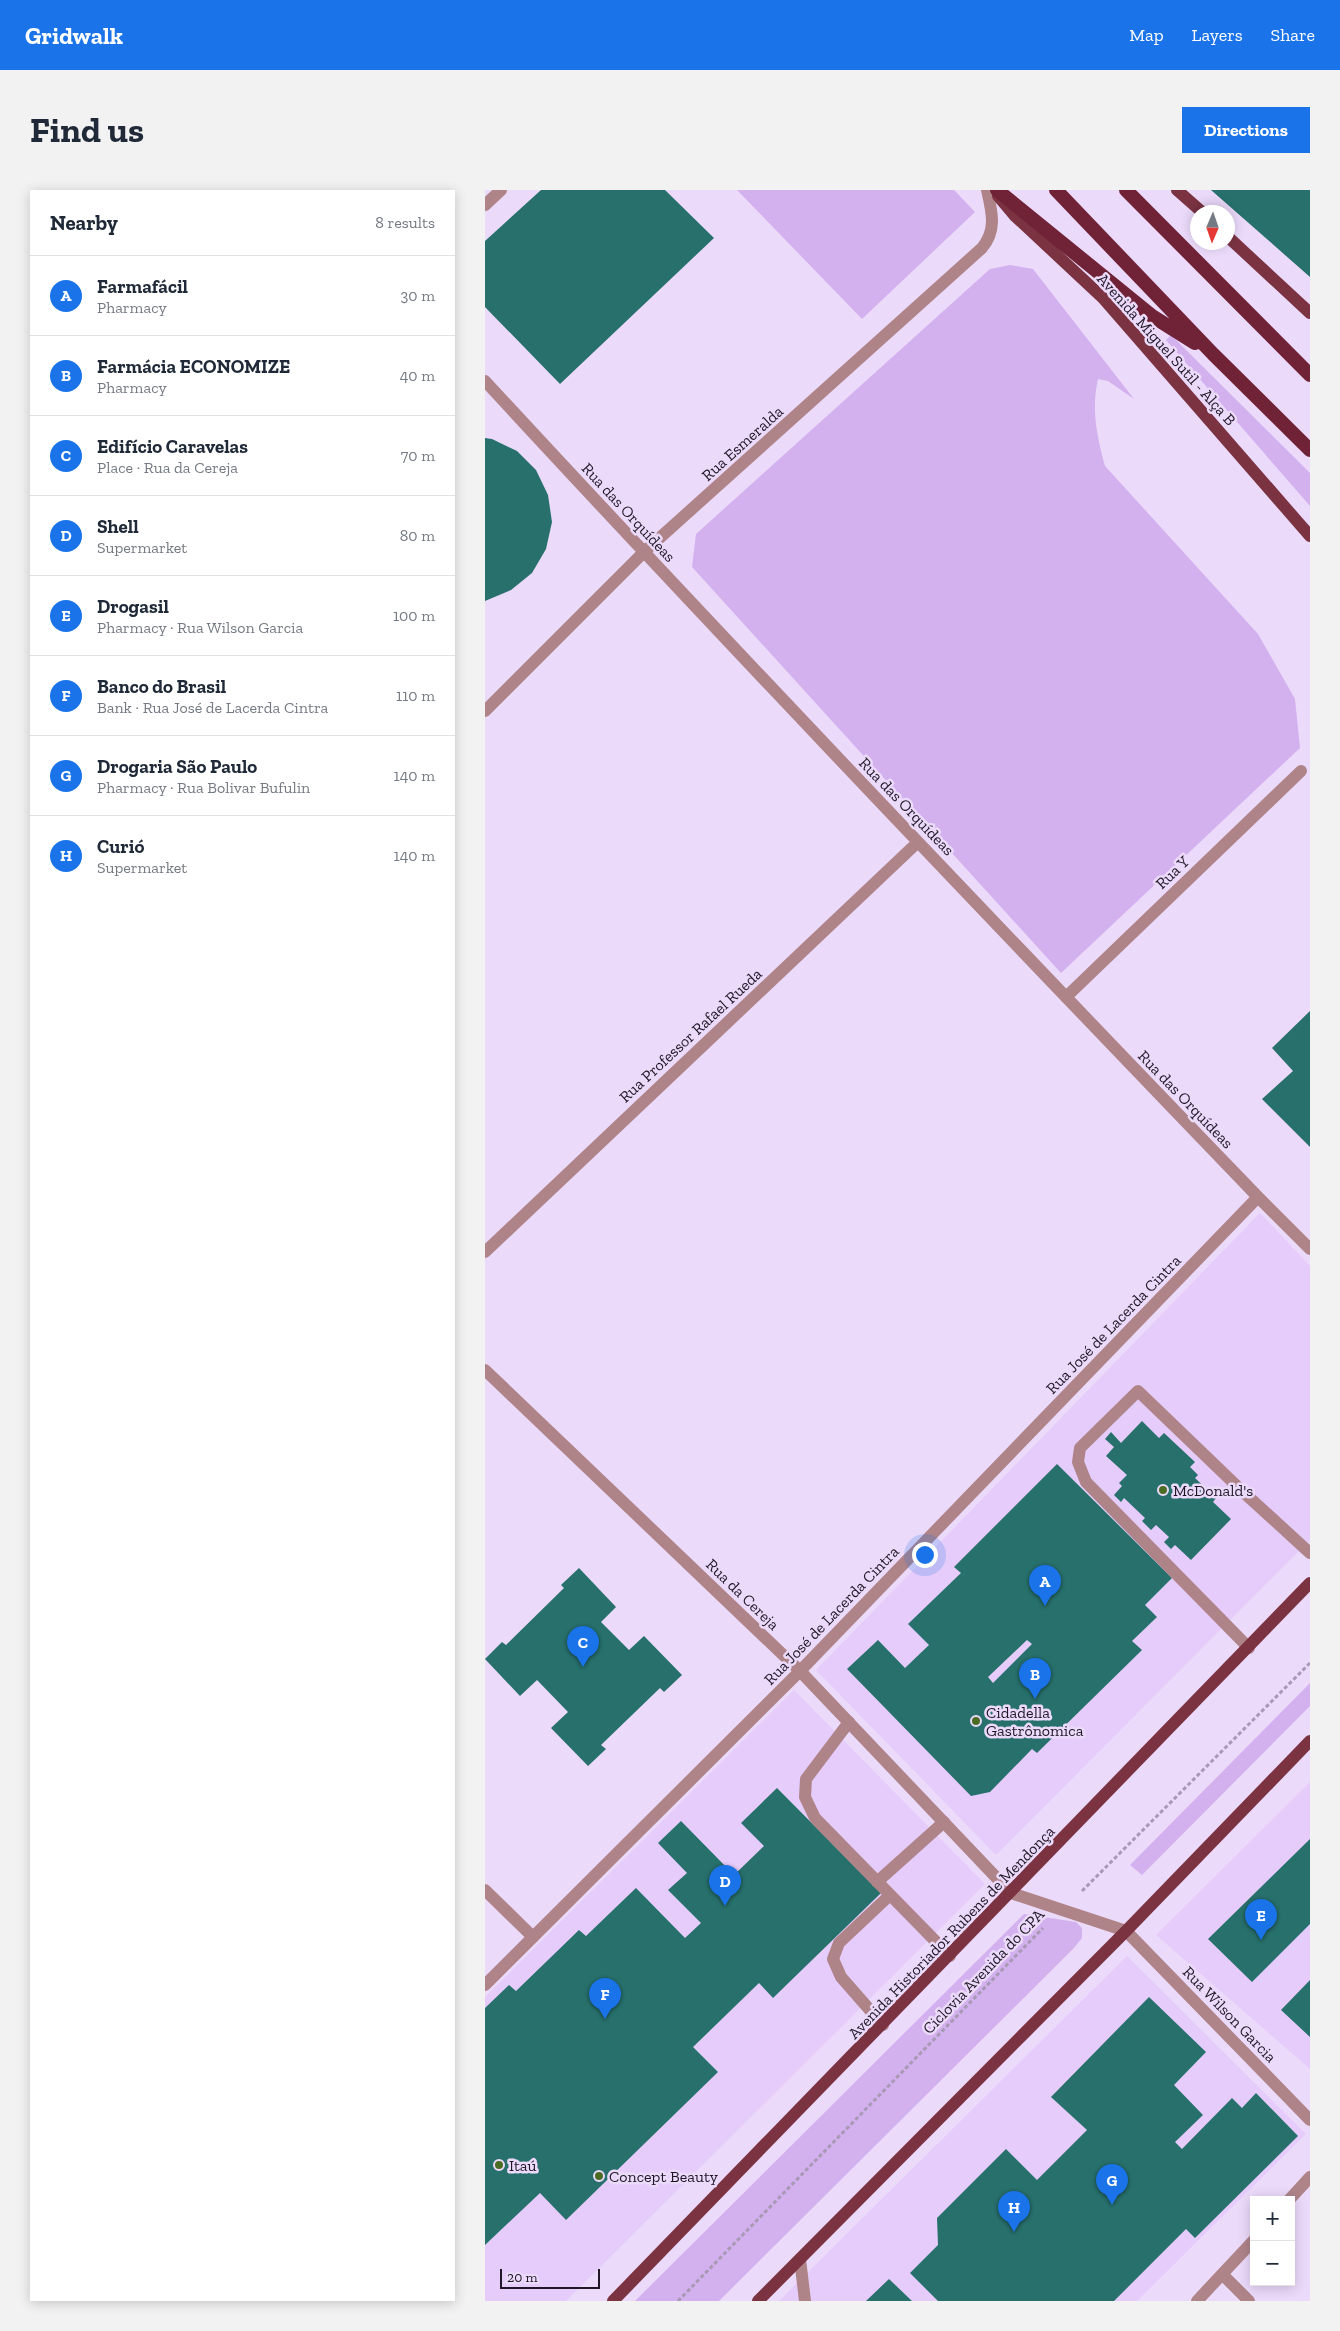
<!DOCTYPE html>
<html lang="en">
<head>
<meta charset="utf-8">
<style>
  body { margin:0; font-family:"Zilla Slab",serif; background:#f2f2f3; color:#1f2937 }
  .controls { position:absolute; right:15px; bottom:15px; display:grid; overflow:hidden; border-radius:0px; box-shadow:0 2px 12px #0003 }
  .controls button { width:45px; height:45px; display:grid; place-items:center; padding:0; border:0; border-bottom:1px solid #e0e1e3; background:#fff; color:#1f2937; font:25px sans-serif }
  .compass { position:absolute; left:705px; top:15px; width:45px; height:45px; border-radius:50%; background:#fff; box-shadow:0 2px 12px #0003; rotate:182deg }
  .scale { position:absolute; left:15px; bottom:12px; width:100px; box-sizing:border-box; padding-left:5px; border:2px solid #1f1725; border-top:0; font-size:14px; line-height:18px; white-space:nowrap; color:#1f1725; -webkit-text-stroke:4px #ecdafb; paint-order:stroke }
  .you { position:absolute; left:439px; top:1364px; width:18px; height:18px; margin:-12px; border:4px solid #fff; border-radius:50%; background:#1a73e8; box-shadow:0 0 0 8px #1a73e833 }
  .badge { display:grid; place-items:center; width:32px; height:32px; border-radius:50%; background:#1a73e8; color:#fff; font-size:16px; font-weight:700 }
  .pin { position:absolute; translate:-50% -41px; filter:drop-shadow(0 1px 2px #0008) }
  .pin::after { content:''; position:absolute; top:26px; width:18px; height:15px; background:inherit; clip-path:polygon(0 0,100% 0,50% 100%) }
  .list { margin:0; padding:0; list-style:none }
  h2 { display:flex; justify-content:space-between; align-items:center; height:65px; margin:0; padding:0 20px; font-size:21px }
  h2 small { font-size:16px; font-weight:400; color:#747a83 }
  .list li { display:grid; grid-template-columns:32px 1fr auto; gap:15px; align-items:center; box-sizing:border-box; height:80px; padding:0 20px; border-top:1px solid #e0e1e3 }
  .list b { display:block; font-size:19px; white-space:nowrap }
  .list p { margin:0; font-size:16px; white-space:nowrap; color:#747a83 }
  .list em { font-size:16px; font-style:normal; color:#747a83 }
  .map { position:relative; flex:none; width:825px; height:2111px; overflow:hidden; border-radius:0px }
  header { display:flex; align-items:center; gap:30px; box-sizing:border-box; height:70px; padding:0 25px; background:#1a73e8; color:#fff }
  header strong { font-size:24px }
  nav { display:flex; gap:28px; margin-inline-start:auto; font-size:18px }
  .intro { display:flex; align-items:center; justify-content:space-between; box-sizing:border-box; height:120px; padding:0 30px }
  h1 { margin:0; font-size:35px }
  .button { padding:12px 22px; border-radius:0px; background:#1a73e8; color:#fff; font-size:18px; font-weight:700 }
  main { display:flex; gap:30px; padding:0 30px }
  aside { flex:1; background:#fff; border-radius:0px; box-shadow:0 2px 12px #0003 }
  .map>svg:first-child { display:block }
</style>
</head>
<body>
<header>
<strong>Gridwalk</strong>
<nav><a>Map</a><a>Layers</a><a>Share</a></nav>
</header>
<div class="intro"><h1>Find us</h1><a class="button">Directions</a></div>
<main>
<aside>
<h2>Nearby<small>8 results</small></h2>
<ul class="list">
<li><span class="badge">A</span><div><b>Farmafácil</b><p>Pharmacy</p></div><em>30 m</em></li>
<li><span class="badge">B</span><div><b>Farmácia ECONOMIZE</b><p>Pharmacy</p></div><em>40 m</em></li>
<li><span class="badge">C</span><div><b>Edifício Caravelas</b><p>Place · Rua da Cereja</p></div><em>70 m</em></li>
<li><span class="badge">D</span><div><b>Shell</b><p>Supermarket</p></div><em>80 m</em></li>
<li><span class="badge">E</span><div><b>Drogasil</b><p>Pharmacy · Rua Wilson Garcia</p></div><em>100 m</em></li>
<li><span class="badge">F</span><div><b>Banco do Brasil</b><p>Bank · Rua José de Lacerda Cintra</p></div><em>110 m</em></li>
<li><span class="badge">G</span><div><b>Drogaria São Paulo</b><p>Pharmacy · Rua Bolivar Bufulin</p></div><em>140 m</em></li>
<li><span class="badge">H</span><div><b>Curió</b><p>Supermarket</p></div><em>140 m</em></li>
</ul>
</aside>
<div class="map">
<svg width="825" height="2111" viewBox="0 0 825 2111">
  <rect width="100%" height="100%" fill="#ecdafb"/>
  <path fill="#e6ccfb" d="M775 1023 825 1076V1350L511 1665 331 1480Z
    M309 1500 500 1694 81 2111H0V1807Z
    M825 1592V1879L671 1745Z
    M642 1766 821 1944 652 2111H294Z"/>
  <path fill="#d3b0ee" d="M252 0H469L490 22 377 129Z
    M525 75 548 79 649 209 623 191 613 189C606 220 612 246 620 276L773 444 810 509 815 558 576 783 207 377 211 344 505 79Z
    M686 145 825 283V316L681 150Z
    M825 1493V1516L657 1685 645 1675Z
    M539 1724 591 1732 597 1738V1748L588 1759 234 2111H150Z"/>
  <path fill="#27706c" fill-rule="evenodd" d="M56 0H180L229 48 75 194 0 117V51Z
    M726 0H825V87Z
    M0 248 7 249 32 261 51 280 63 305 67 332 61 359 47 383 26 400 0 411Z
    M825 821V957L777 909 808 881 787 858Z
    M657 1231 674 1248 679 1243 710 1272 705 1277 713 1285 710 1288 731 1308 728 1312 746 1329 706 1370 690 1355 686 1359 679 1352 684 1347 671 1335 666 1340 657 1331 660 1328 639 1308 636 1312 629 1305 637 1296 634 1293 642 1285 621 1266 629 1257 620 1249 626 1242 636 1253Z
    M572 1274 687 1388 660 1415 672 1427 647 1451 657 1460 552 1563 547 1559 505 1602 486 1606 362 1479 393 1450 420 1478 444 1455 423 1434 476 1383 469 1377ZM542 1450 547 1454 508 1493 503 1487Z
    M94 1378 131 1417 116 1432 144 1460 159 1446 197 1485 179 1502 175 1498 116 1555 121 1559 103 1576 66 1538 83 1522 52 1490 35 1506 0 1469 17 1452 21 1455 79 1398 76 1395Z
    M292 1598 396 1703 288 1808 274 1793 208 1857 233 1882 81 2030 55 2003 0 2055V1818L24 1795 31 1801 94 1740 101 1746 151 1698 200 1748 216 1733 183 1700 202 1683 173 1653 196 1631 249 1685 279 1656 256 1633Z
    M825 1649V1734L767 1792 723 1749Z
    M825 1790V1847L796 1820Z
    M664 1807 721 1862 689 1895 718 1925 690 1952 697 1959 747 1908 757 1918 771 1903 813 1946 710 2048 701 2039 629 2111H453L425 2083 453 2055 452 2028 521 1959 552 1990 602 1940 566 1907Z
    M404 2089 427 2111H381Z"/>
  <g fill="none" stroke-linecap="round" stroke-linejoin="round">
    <path stroke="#a899b4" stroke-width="3" stroke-dasharray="4 2.5" stroke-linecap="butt" d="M597 1701 825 1473
      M193 2111 558 1738"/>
    <path stroke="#af8489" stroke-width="12" d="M764 1458 601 1292 593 1272 595 1258 653 1201 756 1300 825 1363
      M364 1532 321 1589 320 1607 330 1628 465 1766
      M392 1692 459 1632
      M0 1700 48 1747
      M398 1835 356 1787 348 1769 354 1753 405 1705
      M315 2069 320 2111"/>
    <path stroke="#af8489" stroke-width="12" d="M581 807 816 581"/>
    <path stroke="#af8489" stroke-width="12" d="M0 15 16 0
      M0 191C254 466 513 737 773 1007L825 1059
      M0 521 159 362 497 58C512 40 507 22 502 0
      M0 1062 433 652
      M0 1180 315 1481 526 1703 641 1741 825 1930
      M0 1795 315 1481 773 1007
      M804 2010 825 1987
      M738 2085 764 2111
      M712 2111 769 2050"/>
    <path stroke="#7b3342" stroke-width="12" d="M692 0 717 22
      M513 6 529 25 618 108 825 346
      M742 46 825 123
      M128 2111 825 1393
      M273 2111 641 1741 825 1551"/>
    <path stroke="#702236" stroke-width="14" d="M512 0 667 126 710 153
      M571 0 728 164 825 260
      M641 0 825 185"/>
  </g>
  <g fill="#4b6c23" stroke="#ecdafb" stroke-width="2">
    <circle cx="678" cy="1300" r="5"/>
    <circle cx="491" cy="1531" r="5"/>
    <circle cx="14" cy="1975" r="5"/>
    <circle cx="114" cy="1986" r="5"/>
  </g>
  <g text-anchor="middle" stroke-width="5" stroke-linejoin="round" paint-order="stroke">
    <g font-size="16" fill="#1f1725" stroke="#ecdafb">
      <text transform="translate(682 159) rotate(48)" y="6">Avenida Miguel Sutil - Alça B</text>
      <text transform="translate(257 253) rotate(-42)" y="6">Rua Esmeralda</text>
      <text transform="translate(144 322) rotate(47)" y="6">Rua das Orquídeas</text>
      <text transform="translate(422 616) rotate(46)" y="6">Rua das Orquídeas</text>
      <text transform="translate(687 682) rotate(-44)" y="6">Rua Y</text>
      <text transform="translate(205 845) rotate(-43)" y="6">Rua Professor Rafael Rueda</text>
      <text transform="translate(701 909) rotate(46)" y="6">Rua das Orquídeas</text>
      <text transform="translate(628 1134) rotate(-46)" y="6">Rua José de Lacerda Cintra</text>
      <text transform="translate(258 1404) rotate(44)" y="6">Rua da Cereja</text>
      <text transform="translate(346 1425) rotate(-46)" y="6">Rua José de Lacerda Cintra</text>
      <text transform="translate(466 1742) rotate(-46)" y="6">Avenida Historiador Rubens de Mendonça</text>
      <text transform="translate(498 1781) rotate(-46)" y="6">Ciclovia Avenida do CPA</text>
      <text transform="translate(745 1824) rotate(46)" y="6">Rua Wilson Garcia</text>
    </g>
    <g font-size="16" fill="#1f1725" stroke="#ecdafb" text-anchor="start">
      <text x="688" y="1306">McDonald's</text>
      <text x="501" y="1528">Cidadella<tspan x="501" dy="18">Gastrônomica</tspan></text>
      <text x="24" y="1981">Itaú</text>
      <text x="124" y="1992">Concept Beauty</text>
    </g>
  </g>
</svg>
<div class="controls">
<button>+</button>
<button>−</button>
</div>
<svg class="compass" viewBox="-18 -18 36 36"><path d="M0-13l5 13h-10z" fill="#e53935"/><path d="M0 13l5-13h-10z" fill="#747a83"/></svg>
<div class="scale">20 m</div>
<div class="you"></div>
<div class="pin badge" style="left:560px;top:1416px">A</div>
<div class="pin badge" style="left:550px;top:1509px">B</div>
<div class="pin badge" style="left:98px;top:1477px">C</div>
<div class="pin badge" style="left:240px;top:1716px">D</div>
<div class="pin badge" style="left:776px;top:1750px">E</div>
<div class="pin badge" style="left:120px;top:1829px">F</div>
<div class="pin badge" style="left:627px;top:2015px">G</div>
<div class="pin badge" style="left:529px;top:2042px">H</div>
</div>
</main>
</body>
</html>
